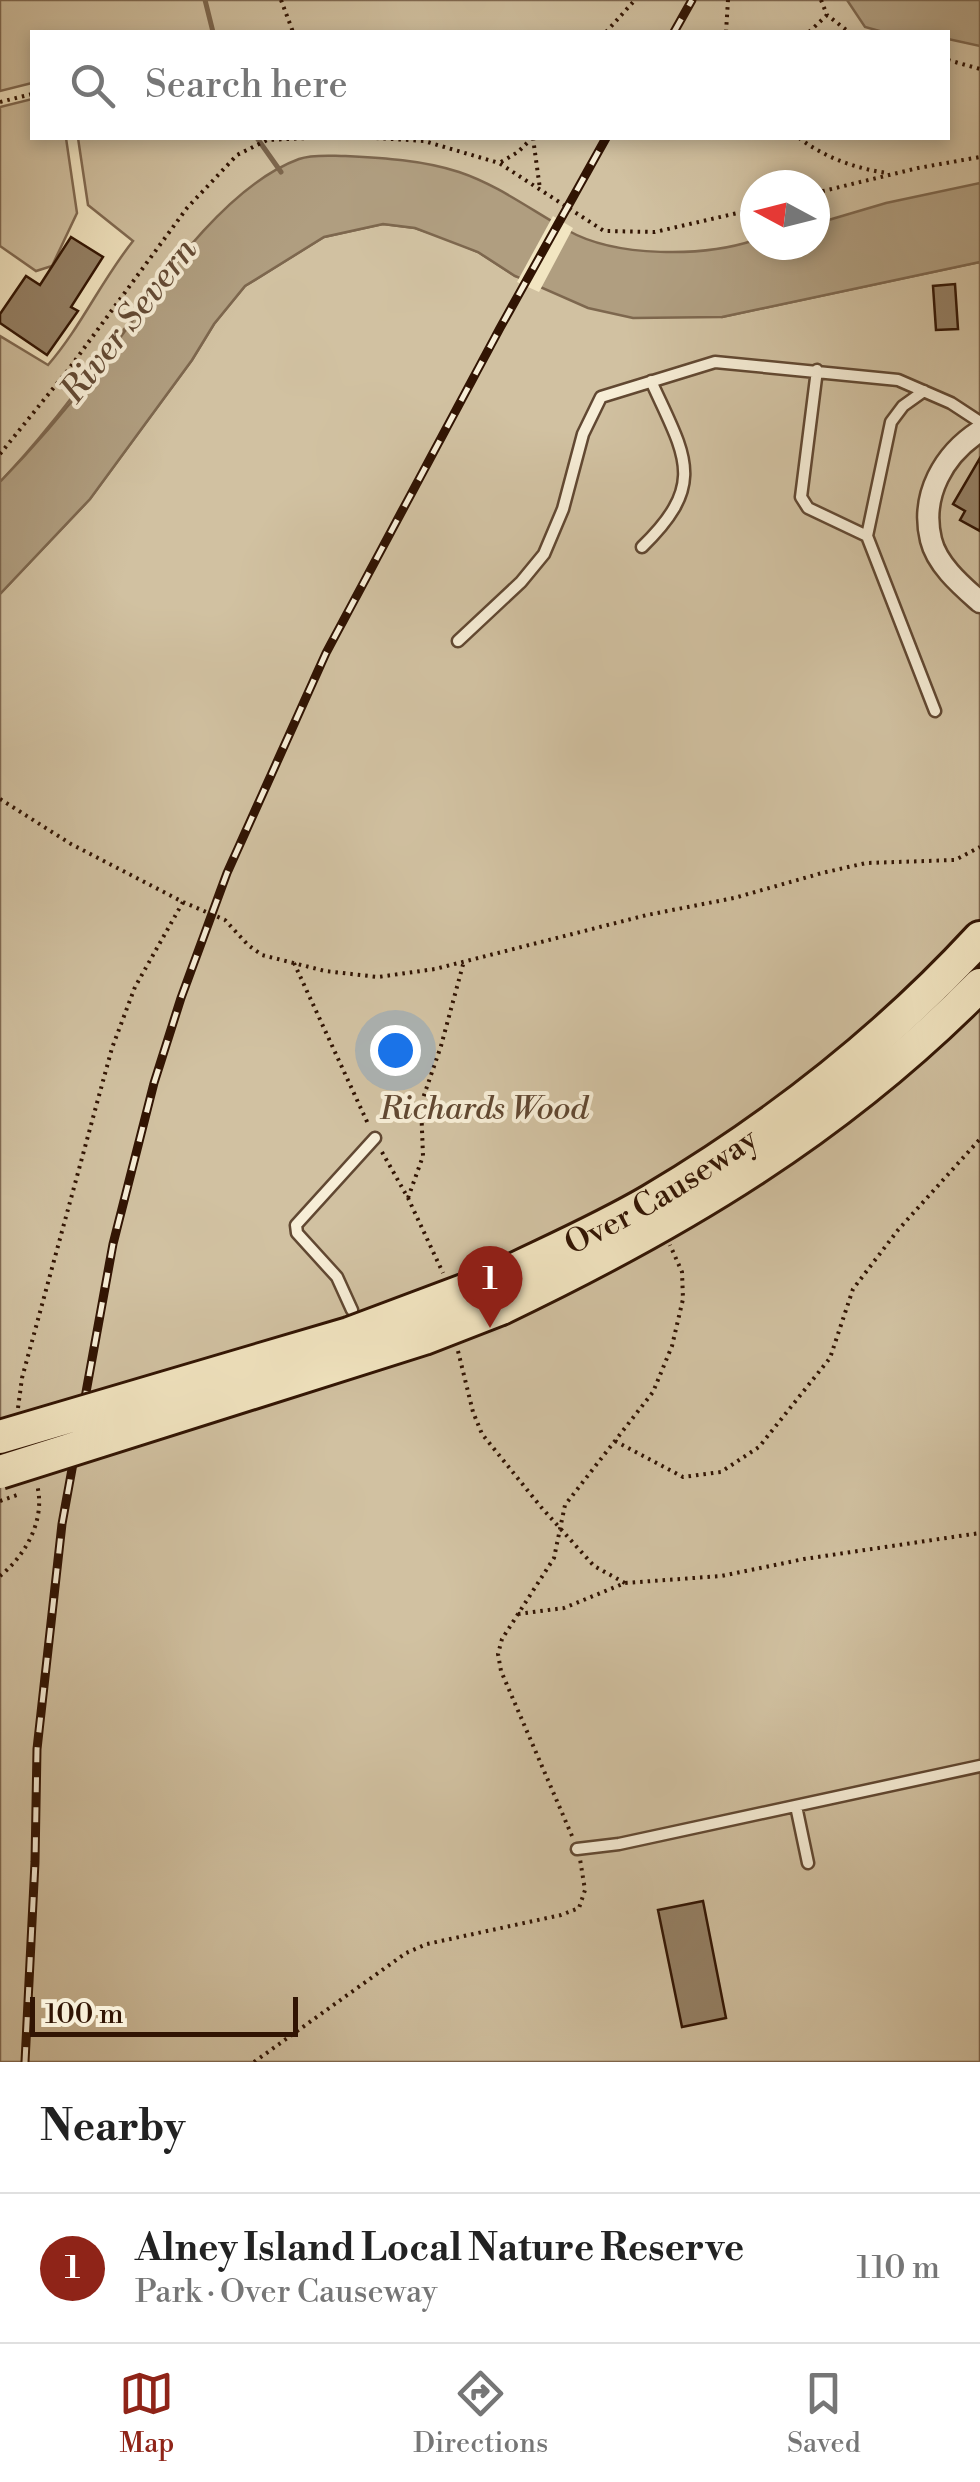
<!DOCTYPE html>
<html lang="en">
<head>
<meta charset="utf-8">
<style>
  body { margin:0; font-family:"Libre Bodoni",serif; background:#f2f2f2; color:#222 }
  .compass { position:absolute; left:740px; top:170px; width:90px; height:90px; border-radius:50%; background:#fff; box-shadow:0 5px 15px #0003; rotate:277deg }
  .scale { position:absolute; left:30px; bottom:25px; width:268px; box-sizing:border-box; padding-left:10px; border:5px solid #311403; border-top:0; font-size:28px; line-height:35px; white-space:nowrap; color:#311403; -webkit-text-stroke:8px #f7eed7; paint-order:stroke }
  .you { position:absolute; left:395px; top:1050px; width:35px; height:35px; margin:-25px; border:8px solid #fff; border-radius:50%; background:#1a73e8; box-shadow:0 0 0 15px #1a73e833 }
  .badge { display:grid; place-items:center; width:65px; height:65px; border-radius:50%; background:#8f2418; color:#fff; font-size:32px; font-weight:700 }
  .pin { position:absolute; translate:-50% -82px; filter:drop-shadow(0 2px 5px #0008) }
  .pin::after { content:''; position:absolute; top:52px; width:35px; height:30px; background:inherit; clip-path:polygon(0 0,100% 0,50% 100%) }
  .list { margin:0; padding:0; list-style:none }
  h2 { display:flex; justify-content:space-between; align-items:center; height:130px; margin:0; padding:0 40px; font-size:42px }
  h2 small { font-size:32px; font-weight:400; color:#767676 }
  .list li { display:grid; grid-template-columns:65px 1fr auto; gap:30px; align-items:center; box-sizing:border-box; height:150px; padding:0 40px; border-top:2px solid #e0e0e0 }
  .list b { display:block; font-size:38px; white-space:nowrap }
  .list p { margin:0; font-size:32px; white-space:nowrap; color:#767676 }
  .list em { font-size:32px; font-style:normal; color:#767676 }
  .icon { flex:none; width:55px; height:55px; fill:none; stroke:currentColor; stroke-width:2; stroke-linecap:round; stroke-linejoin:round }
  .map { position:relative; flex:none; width:980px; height:2062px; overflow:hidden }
  .search { position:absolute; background:#fff; box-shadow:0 5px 15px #0003; left:30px; right:30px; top:30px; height:110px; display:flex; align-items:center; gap:25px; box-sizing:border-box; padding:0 35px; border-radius:0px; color:#767676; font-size:38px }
  .sheet { height:280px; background:#fff }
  nav { display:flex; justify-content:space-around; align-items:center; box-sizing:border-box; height:140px; border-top:2px solid #e0e0e0; background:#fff; font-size:28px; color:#767676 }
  nav a { display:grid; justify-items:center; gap:5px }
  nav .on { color:#8f2418 }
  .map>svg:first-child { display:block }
</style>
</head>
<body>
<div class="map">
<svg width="980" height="2062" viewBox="0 0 980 2062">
  <rect width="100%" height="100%" fill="#f2e5c1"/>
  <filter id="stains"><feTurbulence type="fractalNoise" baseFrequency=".002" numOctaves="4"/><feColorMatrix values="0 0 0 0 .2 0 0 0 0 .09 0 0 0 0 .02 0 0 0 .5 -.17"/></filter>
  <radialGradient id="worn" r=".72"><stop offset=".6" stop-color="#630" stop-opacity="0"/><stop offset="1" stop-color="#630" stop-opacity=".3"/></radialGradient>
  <path fill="#d1c1a1" stroke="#816a52" stroke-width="2.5" fill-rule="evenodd" d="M0 0H980V218L685 284 279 170C163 251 97 381 0 482V336L48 365C81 327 101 281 133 241L88 205 78 138H948V32H32V83L0 91ZM755 185H815V245H755Z
    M32 99V138H66L77 213 52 266 36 271 0 246V107Z
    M383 224 415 228 448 239 478 252 515 276 722 317 980 262V2062H0V594L90 499 192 360 214 324 245 286 324 237Z"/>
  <path fill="#b09e80" stroke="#7d674e" stroke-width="2.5" d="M847 0H980V46L948 39V32H883L865 27Z
    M345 156C383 158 422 160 459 172 498 185 531 210 567 230 616 258 704 257 755 240V245H815V224L886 203 980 183V262L722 317 633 318 588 308 515 276 478 252 415 228 383 224 324 237 245 286 214 324 192 360 90 499 0 594V482C34 447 65 411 95 372 146 305 217 189 299 159 313 154 331 156 345 156Z"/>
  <path fill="#f2e5c1" d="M553 216 573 228 539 292 517 282Z"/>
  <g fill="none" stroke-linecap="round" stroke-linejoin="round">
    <path stroke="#7d674e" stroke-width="5" d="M205 0 213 32
      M257 138 281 172"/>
  </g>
  <path fill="#958166" stroke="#311403" stroke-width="2.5" d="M71 237 103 257 71 307 78 311 47 355 0 323V314L26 276 40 285Z
    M955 284 958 329 936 330 933 286Z
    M980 458V531L960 520 965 511 953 504Z
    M703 1901 726 2018 682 2027 658 1910Z"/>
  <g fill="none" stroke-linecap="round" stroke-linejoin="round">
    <g stroke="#614832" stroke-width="15">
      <path id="service" d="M817 370 801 497 808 508 867 536
        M924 391 903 406 891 422 867 536 935 711
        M642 547C708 483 685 456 651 381
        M458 641 521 582 544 554 563 509 583 434 601 397 715 362 898 380 951 403 980 422
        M352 1310 337 1277 297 1233 296 1225 375 1138
        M796 1806 808 1863
        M577 1849 619 1844 980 1766"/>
    </g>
    <g stroke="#614832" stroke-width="25">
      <path id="minor" d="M980 431C944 454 920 495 931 540 937 565 962 586 980 602"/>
    </g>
    <g stroke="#311403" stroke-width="38">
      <g id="primary">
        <path id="s1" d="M493 1280C546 1254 600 1231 651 1201 772 1129 885 1041 980 938"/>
        <path d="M501 1308C681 1222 839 1128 980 985"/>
      </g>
    </g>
    <path stroke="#311403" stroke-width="4" stroke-dasharray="2.5 5" stroke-linecap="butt" d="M281 0 293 32
      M821 0 827 15 849 32
      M606 32 635 0
      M726 32 728 0
      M809 32 827 15
      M948 60 980 69
      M0 102 32 94
      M376 138 424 141 499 163 604 231 655 232 755 209
      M533 138 540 189
      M799 138C824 157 856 169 888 173
      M501 162 518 152 532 138
      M815 193 918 168 980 157
      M0 454 68 370 187 208 237 155 267 140 309 138
      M0 799 71 844 183 902 225 920 248 945 262 955 325 971 378 977 435 969 647 915 734 898 822 873 866 863 955 860 980 847
      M294 963 369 1126
      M382 1152 408 1198 443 1273
      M408 1198 423 1156 421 1104 441 1046 464 961
      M458 1351 473 1412 482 1434 541 1507 594 1566 625 1583
      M18 1408 22 1378 112 1048 135 987 183 902
      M615 1441 683 1477 721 1472 759 1447 830 1358 853 1289 898 1230 980 1139
      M0 1501 20 1494
      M0 1576C26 1555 46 1519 37 1485
      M518 1614 564 1608 625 1583 721 1576 804 1559 980 1533
      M572 1836 501 1671 498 1654 502 1639 554 1558 565 1505 653 1392 672 1346 683 1299 682 1272 670 1245
      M254 2062 406 1953 427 1944 561 1915 579 1908 585 1890 580 1859"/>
    <use href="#service" stroke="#f7eed7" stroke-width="10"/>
    <use href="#minor" stroke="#f7eed7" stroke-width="20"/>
    <use href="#primary" stroke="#f2e5c1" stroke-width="32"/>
    <g stroke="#311403" stroke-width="9">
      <path id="rail" d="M674 32 692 0
        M25 2062 35 1862 37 1749 62 1524 113 1244 154 1083 181 998 227 873 326 653 500 328 606 138"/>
    </g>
    <use href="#rail" stroke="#f7eed7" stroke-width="5" stroke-dasharray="15" stroke-linecap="butt"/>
    <g stroke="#311403" stroke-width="38" stroke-linecap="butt">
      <path id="primary-bridge" d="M0 1437 349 1334 493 1280
        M0 1472 424 1338 501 1308"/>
    </g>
    <use href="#primary-bridge" stroke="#f2e5c1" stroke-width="32"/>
  </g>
  <g text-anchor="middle" stroke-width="8" stroke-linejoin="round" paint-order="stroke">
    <g font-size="32" font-style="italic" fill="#614832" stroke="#f7eed7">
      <text x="484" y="1119">Richards Wood</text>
    </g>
    <g font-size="32" fill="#311403" stroke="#f7eed7">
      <text dy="11" stroke="none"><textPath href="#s1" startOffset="190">Over Causeway</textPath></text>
    </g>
    <g font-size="35" font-style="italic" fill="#644b35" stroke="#f7eed7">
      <text transform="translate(128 320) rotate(-52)" y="12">River Severn</text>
    </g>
  </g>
  <rect width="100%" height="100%" filter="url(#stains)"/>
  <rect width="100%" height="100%" fill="url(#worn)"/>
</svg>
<svg class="compass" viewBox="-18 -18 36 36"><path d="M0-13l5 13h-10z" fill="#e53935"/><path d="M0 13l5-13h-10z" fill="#767676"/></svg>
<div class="scale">100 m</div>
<div class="you"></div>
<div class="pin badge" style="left:490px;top:1328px">1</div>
<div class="search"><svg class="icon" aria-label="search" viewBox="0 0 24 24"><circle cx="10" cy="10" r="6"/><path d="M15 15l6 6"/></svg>Search here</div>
</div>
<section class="sheet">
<h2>Nearby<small></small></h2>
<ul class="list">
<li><span class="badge">1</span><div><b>Alney Island Local Nature Reserve</b><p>Park · Over Causeway</p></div><em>110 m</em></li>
</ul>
</section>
<nav>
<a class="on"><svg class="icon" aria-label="map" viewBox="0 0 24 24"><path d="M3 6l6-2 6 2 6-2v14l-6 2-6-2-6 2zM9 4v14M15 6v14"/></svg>Map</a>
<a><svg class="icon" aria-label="directions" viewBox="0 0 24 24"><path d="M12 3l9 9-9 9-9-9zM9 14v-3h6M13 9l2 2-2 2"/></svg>Directions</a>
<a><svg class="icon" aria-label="saved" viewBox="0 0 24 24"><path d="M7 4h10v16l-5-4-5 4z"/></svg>Saved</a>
</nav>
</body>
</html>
